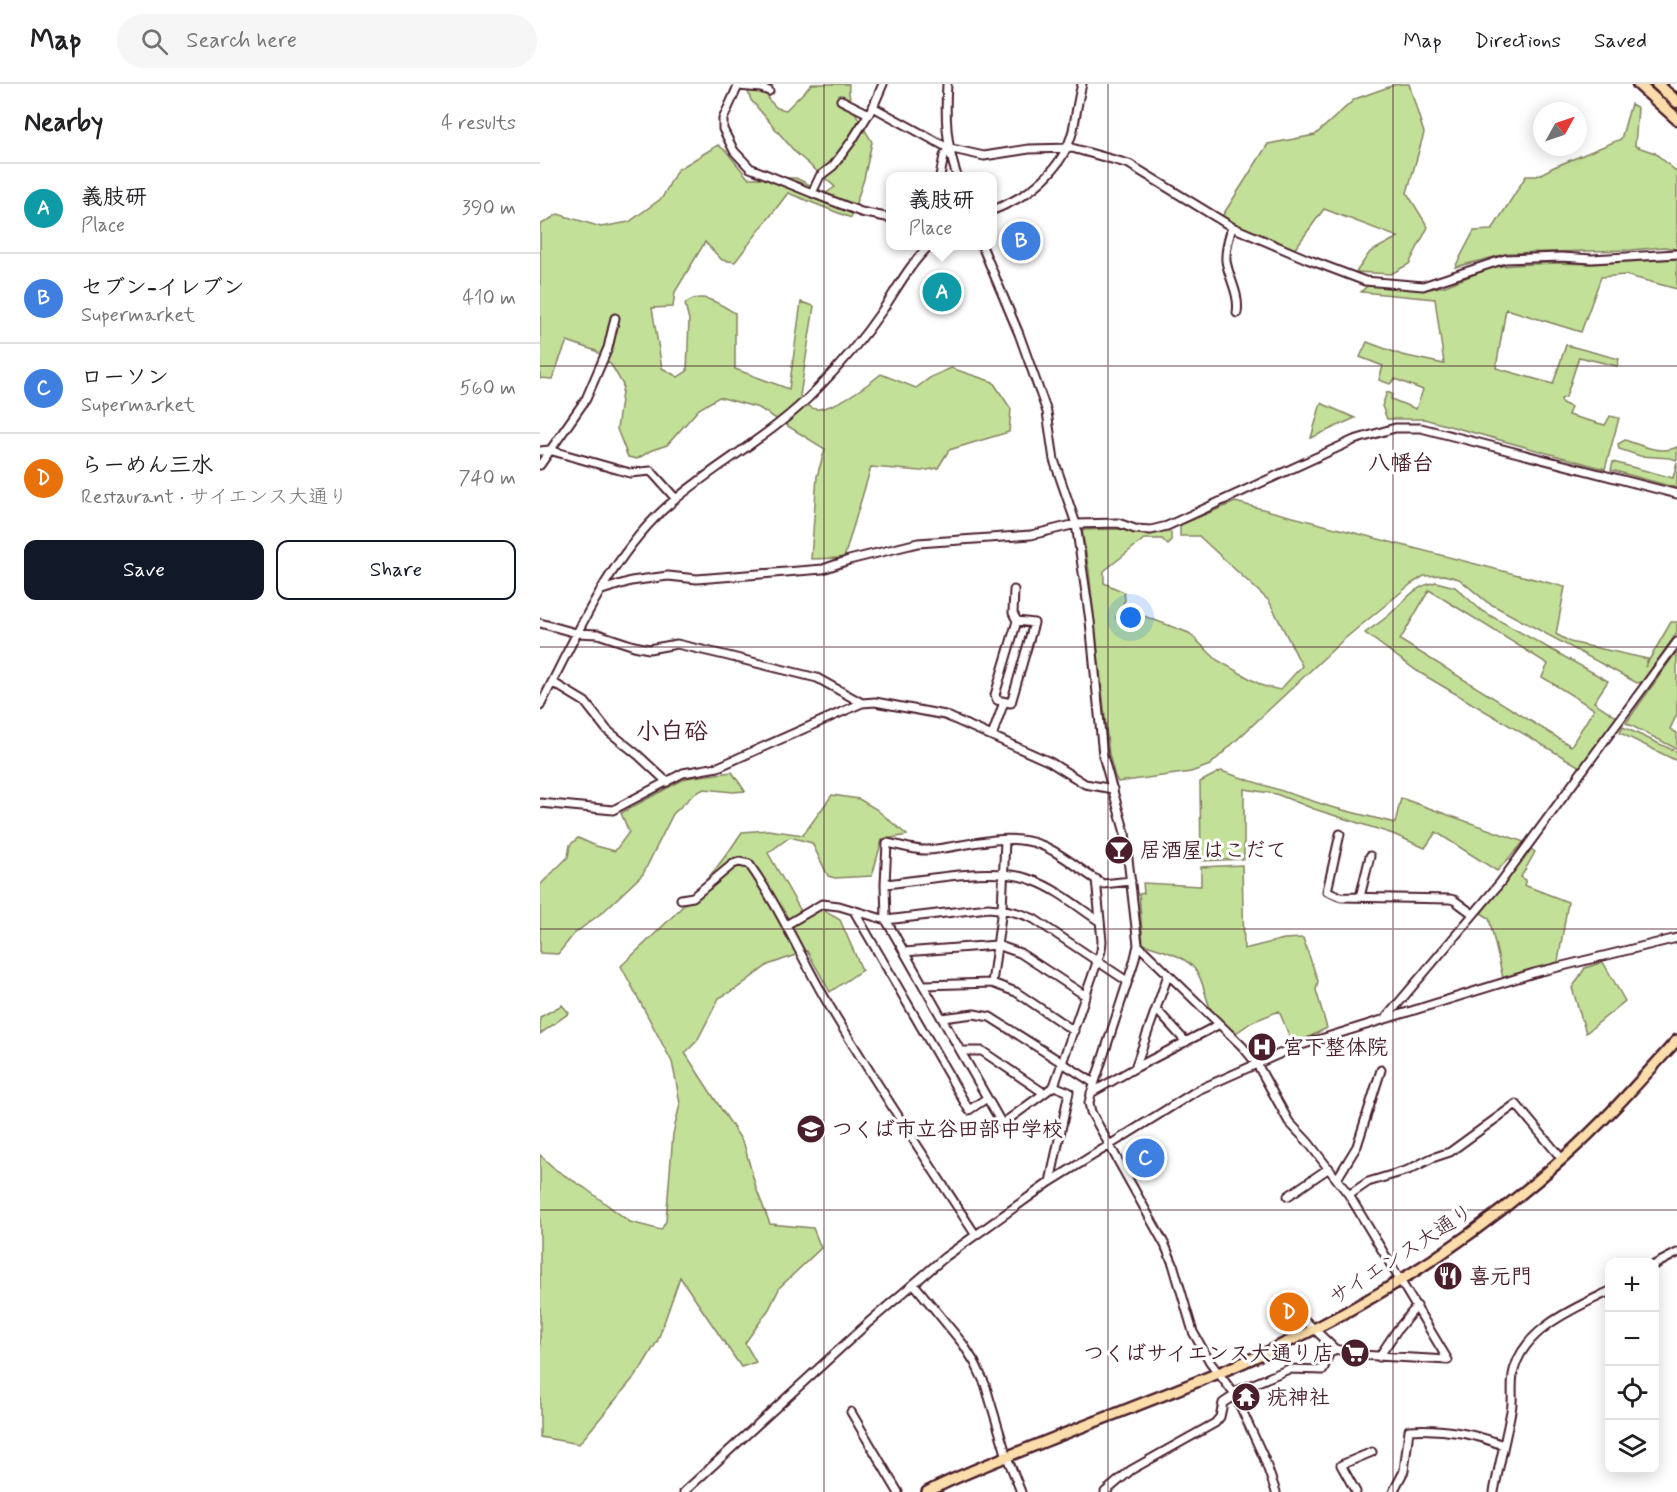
<!DOCTYPE html>
<html lang="en">
<head>
<meta charset="utf-8">
<style>
  body { margin:0; font-family:Mynerve,"Klee One",sans-serif; background:#f6f6f6; color:#202124 }
  .controls { position:absolute; right:18px; bottom:18px; display:grid; overflow:hidden; border-radius:12px; box-shadow:0 3px 15px #0003 }
  .controls button { width:54px; height:54px; display:grid; place-items:center; padding:0; border:0; border-bottom:2px solid #e0e0e0; background:#fff; color:#202124; font:30px sans-serif }
  .compass { position:absolute; left:993px; top:18px; width:54px; height:54px; border-radius:50%; background:#fff; box-shadow:0 3px 15px #0003; rotate:50deg }
  .you { position:absolute; left:591px; top:534px; width:21px; height:21px; margin:-15px; border:4px solid #fff; border-radius:50%; background:#1a73e8; box-shadow:0 0 0 9px #1a73e833 }
  .badge { display:grid; place-items:center; width:39px; height:39px; border-radius:50%; background:#111827; color:#fff; font-size:20px; font-weight:700 }
  .pin { position:absolute; translate:-50% -50%; border:3px solid #fff; box-shadow:0 2px 6px #0006 }
  .popup { position:absolute; left:346px; top:88px; width:111px; height:78px; box-sizing:border-box; display:grid; place-content:center; border-radius:12px; background:#fff; filter:drop-shadow(0 2px 4px #0005); font-size:20px; white-space:nowrap; color:#757577 }
  .popup b { font-size:22px; color:#202124 }
  .popup::after { content:''; position:absolute; left:50%; top:100%; margin-left:-12px; border:12px solid transparent; border-top-color:#fff }
  .list { margin:0; padding:0; list-style:none }
  h2 { display:flex; justify-content:space-between; align-items:center; height:78px; margin:0; padding:0 24px; font-size:26px }
  h2 small { font-size:20px; font-weight:400; color:#757577 }
  .list li { display:grid; grid-template-columns:39px 1fr auto; gap:18px; align-items:center; box-sizing:border-box; height:90px; padding:0 24px; border-top:2px solid #e0e0e0 }
  .list b { display:block; font-size:22px; white-space:nowrap }
  .list p { margin:0; font-size:20px; white-space:nowrap; color:#757577 }
  .list em { font-size:20px; font-style:normal; color:#757577 }
  .actions { display:flex; gap:12px; padding:18px 24px }
  .actions a { flex:1; padding:14px 0; border:2px solid #111827; border-radius:12px; text-align:center; font-size:21px; color:#111827 }
  .actions .main { background:#111827; color:#fff }
  .icon { flex:none; width:33px; height:33px; fill:none; stroke:currentColor; stroke-width:2; stroke-linecap:round; stroke-linejoin:round }
  .map { position:relative; flex:none; width:1137px; height:1408px; overflow:hidden }
  header { display:flex; align-items:center; gap:36px; box-sizing:border-box; height:84px; padding:0 30px; background:#fff; border-bottom:2px solid #e0e0e0 }
  header strong { font-size:28px }
  nav { display:flex; gap:33px; margin-inline-start:auto; font-size:21px }
  .search { width:420px; height:54px; background:#f6f6f6; display:flex; align-items:center; gap:15px; box-sizing:border-box; padding:0 21px; border-radius:33px; color:#757577; font-size:22px }
  main { display:flex }
  aside { flex:1; background:#fff }
  .map>svg:first-child { display:block }
</style>
</head>
<body>
<header>
<strong>Map</strong>
<div class="search"><svg class="icon" aria-label="search" viewBox="0 0 24 24"><circle cx="10" cy="10" r="6"/><path d="M15 15l6 6"/></svg>Search here</div>
<nav><a>Map</a><a>Directions</a><a>Saved</a></nav>
</header>
<main>
<aside>
<h2>Nearby<small>4 results</small></h2>
<ul class="list">
<li><span class="badge" style="background:#0f9aa8">A</span><div><b>義肢研</b><p>Place</p></div><em>390 m</em></li>
<li><span class="badge" style="background:#3f7fe0">B</span><div><b>セブン-イレブン</b><p>Supermarket</p></div><em>410 m</em></li>
<li><span class="badge" style="background:#3f7fe0">C</span><div><b>ローソン</b><p>Supermarket</p></div><em>560 m</em></li>
<li><span class="badge" style="background:#e8710a">D</span><div><b>らーめん三水</b><p>Restaurant · サイエンス大通り</p></div><em>740 m</em></li>
</ul>
<div class="actions"><a class="main">Save</a><a>Share</a></div>
</aside>
<div class="map">
<svg width="1137" height="1408" viewBox="0 0 1137 1408">
  <rect width="100%" height="100%" fill="#fff"/>
  <filter id="ink" filterUnits="userSpaceOnUse"><feTurbulence type="fractalNoise" baseFrequency=".0167" numOctaves="2"/><feDisplacementMap in="SourceGraphic" scale="12" xChannelSelector="R" yChannelSelector="G"/><feConvolveMatrix kernelMatrix="1 2 1 2 8 2 1 2 1" color-interpolation-filters="sRGB"/></filter>
  <g filter="url(#ink)">
    <path fill="#c2e098" stroke="#868062" stroke-width="1.5" fill-rule="evenodd" d="M205 0H233L228 15 237 24 246 26 272 0H309C306 19 323 42 332 58L324 95 311 134 248 109 195 178 182 176 165 158 135 208 133 223 112 224 122 284 138 293 147 287 149 236 145 220C161 206 180 220 195 229V285L249 305 261 218 274 222 260 312C265 318 270 326 278 325 297 323 326 302 341 290L376 304 391 293 411 284 453 298 471 325 469 348 409 366 398 384 381 387 331 383 304 474 271 475 277 392 285 365 219 324 179 313 159 325 127 361 112 366 97 375 88 373 77 345 83 301 72 282 56 267 27 257 12 295 0 294V141L18 130 61 143 89 138 122 114 137 86 178 61 186 67 208 94H256L286 109 295 103 255 68 211 16Z
      M857 0H869L884 49 867 109 888 143 869 180 851 190 816 188 830 168 858 153 784 125 754 166 681 134 728 60 775 51 815 15Z
      M1091 20 1098 24 1095 62 1115 69 1137 88V165L1124 163 1091 166 970 169 915 183 934 147 952 146 986 92H997L1014 83 1081 55Z
      M1137 175V205L1085 191 1061 193 1041 248 966 225 956 284 1013 300 1026 261 1079 275 1077 282 1039 273 1026 313 1021 315 1022 319 1031 323 1028 331 1065 341 1070 332 1079 334 1065 385 884 335H847L842 322 847 308 852 310 851 315 876 325 883 306 855 295 850 300 839 296 843 282 820 273 827 258 862 271 904 280 895 215 821 208 828 201 884 206 905 202 953 183 974 181 1015 179 1050 180Z
      M781 319 815 334 771 354Z
      M1085 356C1100 361 1121 371 1137 363V376L1130 374 1100 372 1079 365 1078 360Z
      M1073 378 1133 394 1137 378V404L1071 386Z
      M695 418 1025 503 1016 550 1030 558 1108 575 1105 583 1131 538H1137V549L1102 598 1097 599 947 518 919 495 904 491 884 492 871 500 802 557 670 681 651 688 578 698 575 693 569 670 549 487 542 446 579 445 604 451 631 448V458L628 461 622 455H604L564 487V499L584 508 585 516 576 534 588 526 649 549 677 576 723 602 740 606 762 582 729 517 659 452H640V441Z
      M896 498 915 503 942 527 1068 597 1054 618 1078 634 1040 683 877 587 825 549C833 543 841 538 849 531 866 516 872 503 896 498ZM889 506 1008 580 1002 593 1054 625 1031 662 860 556Z
      M1137 567V630L1130 645 1137 649V665L1086 639Z
      M1083 643 1137 668V677L1080 649Z
      M681 687 791 723 855 739 861 714 984 758 957 787 896 748 885 764 853 750 774 725 736 710 704 705V775L661 777 660 698Z
      M192 688 205 707 193 708 164 705 154 710 133 730 103 790 64 827 34 850 18 870 0 869V801L28 773 30 761 38 754 56 762 75 767 89 748 81 729 146 694Z
      M292 711 319 715 336 725 367 751 342 756 332 792 295 794 288 792 272 759 250 753 228 769 265 834 282 825 300 836 322 886 290 908 267 867 228 881 197 904 179 914 157 957 145 969 204 1060 216 1104 230 1140 273 1144 281 1164 240 1203 229 1225 205 1259 216 1278 201 1283 140 1193 118 1256 100 1286 39 1360 0 1353V1071L16 1086 45 1104 90 1138 121 1146 126 1137 133 1050 140 1020 136 997 132 978 81 882C126 840 169 800 202 748L228 746 263 751Z
      M991 765 995 768 981 793 986 796 984 801 1028 818 1018 878 963 894 949 834 941 829Z
      M702 781 704 865 744 855 763 854 778 897 776 906 787 944 753 961 739 927 712 938 696 949C660 936 671 899 651 881 639 870 618 865 603 860L599 810 604 809 603 799 661 802V783Z
      M1063 878 1085 917 1046 949 1032 904 1045 884Z
      M22 921 29 929 0 950V933Z"/>
    <g fill="none" stroke-linecap="round" stroke-linejoin="round">
      <g stroke="#4a1f2b" stroke-width="11">
        <path id="minor" d="M343 0 333 23 311 58 293 82 280 92 272 109 321 128 351 134
          M407 0C405 33 406 60 417 92
          M1133 0 1137 3
          M198 2 183 35V45L194 67 210 84 272 109
          M198 2 221 4 229 7
          M301 16 329 30
          M333 23 408 64 444 72 489 65 532 64 589 80 692 143 767 175 825 197 883 202 965 175 1021 173 1052 175 1137 170
          M400 92 404 72 408 64
          M453 126C490 112 523 86 533 46 536 31 538 15 542 0
          M692 143C689 154 685 165 686 177 689 195 700 210 697 229
          M442 162 479 250 507 328 514 376 536 440 550 537 563 672 585 749 598 861 594 878 551 1010 549 1019 551 1028 625 1161 633 1180 653 1248 670 1278 695 1311 724 1374 736 1408
          M0 367 9 366 90 389 111 387 136 415
          M0 381 46 315 68 264 75 234
          M62 506 91 497 128 492 157 495 283 485 309 476 378 459 491 451 536 440 578 439 595 445 611 446 627 442 814 356 855 344H881L1137 410
          M474 506 473 529 477 537
          M477 537 494 539 471 619 457 616 455 611Z
          M0 539 36 549 58 550 94 562 109 565 137 560 184 571 277 594 322 619
          M12 598 45 618 67 646 98 671 127 698
          M0 622C34 556 68 477 123 426 171 382 232 353 277 305 301 281 324 253 344 224 358 203 370 180 389 162
          M452 652 464 618
          M0 719 73 726 143 689 178 683 322 619 335 618 405 631 510 678 545 700 573 705
          M800 750 787 807 801 813 910 815 914 816 933 830
          M556 795 562 857 561 867 514 1002 462 1040 346 836 345 800 347 759C360 761 375 767 388 766 425 763 465 747 501 761 524 770 542 788 563 800L591 797
          M345 800C386 796 454 781 492 796 517 805 538 823 559 837
          M820 813 830 772
          M141 815 153 813 193 780 199 778 209 780C241 825 262 876 290 923 336 1000 386 1075 435 1150
          M314 827 429 1026 447 1014
          M246 841 282 820 299 822 346 836 448 824C464 825 479 828 494 835L587 897
          M598 861 702 962 717 980 749 1038 768 1058 809 1111 908 1276
          M364 868 457 861 480 869 546 912
          M452 899 462 825 465 756
          M384 901 452 899 476 908 534 947
          M616 925 646 958
          M402 934 434 930 450 933 554 999
          M845 935 960 799 1137 558
          M422 967H442L504 1009
          M595 984 628 891
          M551 1009 595 984 678 941
          M797 1095 817 1062 841 986
          M510 1098 529 1008 514 1002
          M809 1111 828 1098 868 1086 892 1074 910 1068 976 1020 1022 1075
          M748 1112 789 1084
          M1114 1181 1137 1169
          M374 1200 423 1260 435 1279 445 1300 467 1373 481 1408
          M750 1222 795 1265
          M839 1273 857 1246 877 1222
          M694 1308 749 1285 783 1286 789 1270 795 1265 820 1271 908 1276
          M311 1328 358 1408
          M144 1408 329 1238 405 1173 510 1098 658 1006 755 963 994 889 1137 854
          M565 1408 591 1386 675 1339 680 1333 683 1319 695 1311
          M816 1408 801 1381 832 1368
          M853 1408 864 1387 869 1346C902 1344 932 1349 963 1361
          M954 1408C959 1381 966 1354 971 1327 974 1314 970 1300 974 1286 985 1244 1035 1224 1070 1207"/>
      </g>
      <g stroke="#4a1f2b" stroke-width="14">
        <path id="major" d="M387 1408C421 1390 456 1377 491 1363 558 1336 626 1311 693 1283 813 1232 924 1163 1021 1076 1063 1039 1100 997 1137 956"/>
      </g>
      <g stroke="#4a1f2b" stroke-width="15">
        <path id="highway" d="M1098 0 1137 35
          M1117 0 1137 18"/>
      </g>
      <use href="#minor" stroke="#fff" stroke-width="7"/>
      <use href="#major" stroke="#fbddab" stroke-width="9"/>
      <use href="#highway" stroke="#fbddab" stroke-width="10"/>
    </g>
  </g>
  <path fill="none" stroke="#4a1f2b" stroke-width="1.5" stroke-opacity="0.55" d="M284 0V1408M568 0V1408M853 0V1408M0 282H1137M0 563H1137M0 845H1137M0 1126H1137"/>
  <defs>
    <g id="bar-disc" transform="scale(1.5)"><circle r="9.5" fill="#4a1f2b" stroke="#fff"/><path d="M-6-5H6L.8 .8V4.5H3.5V6h-7V4.5H-.8V.8Z" fill="#fff"/></g>
    <g id="hospital-disc" transform="scale(1.5)"><circle r="9.5" fill="#4a1f2b" stroke="#fff"/><path d="M-5-5h3v3.5h4V-5h3V5h-3V1.5h-4V5h-3Z" fill="#fff"/></g>
    <g id="school-disc" transform="scale(1.5)"><circle r="9.5" fill="#4a1f2b" stroke="#fff"/><path d="M0-5L7-2L0 1L-7-2ZM-4 1L0 2.5L4 1V4Q0 6-4 4Z" fill="#fff"/></g>
    <g id="restaurant-disc" transform="scale(1.5)"><circle r="9.5" fill="#4a1f2b" stroke="#fff"/><path d="M-5-6h1v4h1v-4h1v4h1v-4h1v5L-1.5 .5V6h-2V.5L-5-1ZM5-6V6H3V1.5H1.5Q1.5-4 5-6Z" fill="#fff"/></g>
    <g id="supermarket-disc" transform="scale(1.5)"><circle r="9.5" fill="#4a1f2b" stroke="#fff"/><path d="M-6-5.5h2.5l.6 2H6L4.5 2H-2.5L-4.4-4H-6ZM-1.5 3.2a1.3 1.3 0 1 0 .1 0ZM3 3.2a1.3 1.3 0 1 0 .1 0Z" fill="#fff"/></g>
    <g id="temple-disc" transform="scale(1.5)"><circle r="9.5" fill="#4a1f2b" stroke="#fff"/><path d="M0-6L5-2H3V0L6.5 2.5H4V6H1.5V3h-3V6H-4V2.5H-6.5L-3 0V-2H-5Z" fill="#fff"/></g>
  </defs>
  <g fill-rule="evenodd">
    <use href="#bar-disc" x="579" y="766"/>
    <use href="#hospital-disc" x="722" y="963"/>
    <use href="#school-disc" x="271" y="1045"/>
    <use href="#restaurant-disc" x="908" y="1192"/>
    <use href="#supermarket-disc" x="815" y="1269"/>
    <use href="#temple-disc" x="706" y="1313"/>
  </g>
  <g text-anchor="middle" stroke-width="6" stroke-linejoin="round" paint-order="stroke">
    <g font-size="21" font-weight="bold" fill="#4a1f2b" stroke="#fff" text-anchor="start">
      <text x="600" y="773">居酒屋はこだて</text>
      <text x="743" y="970">宮下整体院</text>
      <text x="292" y="1052">つくば市立谷田部中学校</text>
      <text x="929" y="1199">喜元門</text>
      <text x="794" y="1276" text-anchor="end">つくばサイエンス大通り店</text>
      <text x="727" y="1320">疣神社</text>
    </g>
    <g font-size="21" fill="#4a1f2b" stroke="#fff">
      <text transform="translate(861 1170) rotate(-33)" y="7">サイエンス大通り</text>
    </g>
    <g font-size="22" font-weight="bold" fill="#4a1f2b" stroke="#fff">
      <text x="861" y="386">八幡台</text>
    </g>
    <g font-size="24" font-weight="bold" fill="#4a1f2b" stroke="#fff">
      <text x="132" y="655">小白硲</text>
    </g>
  </g>
</svg>
<div class="controls">
<button>+</button>
<button>−</button>
<button><svg class="icon" aria-label="locate" viewBox="0 0 24 24"><circle cx="12" cy="12" r="6"/><path d="M12 2v4M12 18v4M2 12h4M18 12h4"/></svg></button>
<button><svg class="icon" aria-label="layers" viewBox="0 0 24 24"><path d="M12 4l9 5-9 5-9-5zM3 14l9 5 9-5"/></svg></button>
</div>
<svg class="compass" viewBox="-18 -18 36 36"><path d="M0-13l5 13h-10z" fill="#e53935"/><path d="M0 13l5-13h-10z" fill="#757577"/></svg>
<div class="you"></div>
<div class="pin badge" style="left:402px;top:208px;background:#0f9aa8">A</div>
<div class="popup"><b>義肢研</b>Place</div>
<div class="pin badge" style="left:481px;top:157px;background:#3f7fe0">B</div>
<div class="pin badge" style="left:605px;top:1074px;background:#3f7fe0">C</div>
<div class="pin badge" style="left:749px;top:1228px;background:#e8710a">D</div>
</div>
</main>
</body>
</html>
